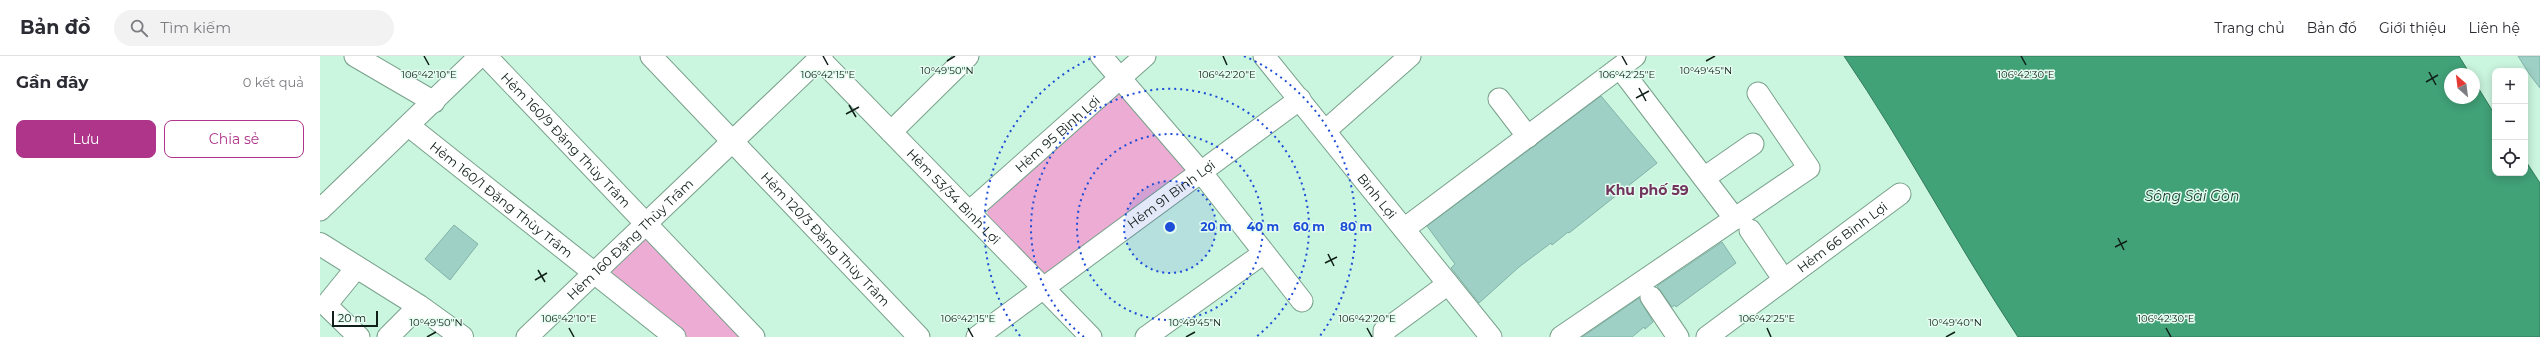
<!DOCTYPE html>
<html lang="vi">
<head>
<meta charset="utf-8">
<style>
  body { margin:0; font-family:Montserrat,sans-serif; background:#f2f2f3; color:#2b2b33 }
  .controls { position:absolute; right:12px; top:12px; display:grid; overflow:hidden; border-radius:8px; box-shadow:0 2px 10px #0003 }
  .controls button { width:36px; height:36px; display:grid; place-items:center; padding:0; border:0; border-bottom:1px solid #e1e1e2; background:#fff; color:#2b2b33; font:20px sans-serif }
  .compass { position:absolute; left:2124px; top:12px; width:36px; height:36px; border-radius:50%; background:#fff; box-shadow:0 2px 10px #0003; rotate:332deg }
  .scale { position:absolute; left:12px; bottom:10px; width:46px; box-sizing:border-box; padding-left:4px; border:2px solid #101f18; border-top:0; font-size:11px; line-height:14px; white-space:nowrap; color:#101f18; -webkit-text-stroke:3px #e4fdf0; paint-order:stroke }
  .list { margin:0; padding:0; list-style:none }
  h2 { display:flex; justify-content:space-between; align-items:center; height:52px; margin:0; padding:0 16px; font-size:17px }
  h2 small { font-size:13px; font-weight:400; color:#7c7c81 }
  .actions { display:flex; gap:8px; padding:12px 16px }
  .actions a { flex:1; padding:9px 0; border:1px solid #ae3589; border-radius:8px; text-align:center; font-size:14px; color:#ae3589 }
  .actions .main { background:#ae3589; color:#fff }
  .icon { flex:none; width:22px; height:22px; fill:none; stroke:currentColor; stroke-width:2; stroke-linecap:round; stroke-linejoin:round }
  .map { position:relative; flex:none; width:2220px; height:281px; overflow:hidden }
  header { display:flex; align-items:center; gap:24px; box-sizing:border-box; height:56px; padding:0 20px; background:#fff; border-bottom:1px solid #e1e1e2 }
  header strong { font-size:19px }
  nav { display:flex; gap:22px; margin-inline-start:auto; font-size:14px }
  .search { width:280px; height:36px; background:#f2f2f3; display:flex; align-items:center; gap:10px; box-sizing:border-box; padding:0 14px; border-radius:22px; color:#7c7c81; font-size:15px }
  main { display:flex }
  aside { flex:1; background:#fff }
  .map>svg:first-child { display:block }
</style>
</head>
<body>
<header>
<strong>Bản đồ</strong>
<div class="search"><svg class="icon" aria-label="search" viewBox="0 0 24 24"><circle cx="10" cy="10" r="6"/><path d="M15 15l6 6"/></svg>Tìm kiếm</div>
<nav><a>Trang chủ</a><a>Bản đồ</a><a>Giới thiệu</a><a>Liên hệ</a></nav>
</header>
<main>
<aside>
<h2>Gần đây<small>0 kết quả</small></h2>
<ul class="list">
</ul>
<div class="actions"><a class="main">Lưu</a><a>Chia sẻ</a></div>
</aside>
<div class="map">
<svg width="2220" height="281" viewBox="0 0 2220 281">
  <rect width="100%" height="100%" fill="#caf5de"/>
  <path fill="#ecacd3" d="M796 37 804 38 868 111 865 119 721 221 668 163 667 152Z
    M323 183 332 185 423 281H367L293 222 292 213Z"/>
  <path fill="#41a177" stroke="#327a5a" d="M1524 0H2139L2150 18H2130V42H2154V25L2175 59V117H2205V104L2220 127V281H1698C1637 189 1586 91 1524 0Z"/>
  <path fill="#9ed0c6" stroke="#82b2a9" d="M2198 0H2220V32L2210 19Z
    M1281 40 1337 107 1249 177 1248 176 1232 189 1231 187 1199 211 1159 247 1131 212 1135 208 1107 170Z
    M134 169 158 188 130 224 105 203Z
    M1402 186 1416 207 1356 251 1355 249 1352 251 1337 230Z
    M1319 242 1333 266 1325 273 1324 271 1312 281H1262Z"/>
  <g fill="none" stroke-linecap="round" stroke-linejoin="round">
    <g stroke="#79a18c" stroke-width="23">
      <g id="minor">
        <path d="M35 0 114 46"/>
        <path id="s1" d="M166 0 434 281"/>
        <path id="s2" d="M331 0 599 281"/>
        <path id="s3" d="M497 0 771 281"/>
        <path d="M781 0 881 116 982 245"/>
        <path id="s4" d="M944 0 1171 281"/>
        <path d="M1300 12 1415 163"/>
        <path d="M1179 43 1208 81"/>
        <path id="s5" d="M89 70 355 281"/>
        <path d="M1005 75 1090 0"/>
        <path d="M571 76 648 0"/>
        <path d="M1384 122 1433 88"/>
        <path d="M0 154 160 0"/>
        <path id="s6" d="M649 156 825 0"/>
        <path d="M1084 173 1315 0"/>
        <path d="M1430 174 1464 224"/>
        <path d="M37 211 6 249 39 281"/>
        <path d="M1331 241 1358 281"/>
        <path d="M68 281 99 250"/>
        <path id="s7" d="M207 281 502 0"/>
        <path id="s8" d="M657 281 980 43"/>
        <path d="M826 281 944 197"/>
        <path d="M1064 281V275L1128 228"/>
        <path d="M1241 281 1489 112 1438 37"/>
        <path id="s9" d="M1387 281 1580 138"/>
      </g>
    </g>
    <g stroke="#79a18c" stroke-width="24">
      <path id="major" d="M0 188 99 250 142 281"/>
    </g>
    <use href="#minor" stroke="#fff" stroke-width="21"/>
    <use href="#major" stroke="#fff" stroke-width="22"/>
  </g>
  <path fill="none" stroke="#101f18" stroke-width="1.5" d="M104 0 109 9M503 0 508 9M903 0 907 9M1302 0 1307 9M1701 0 1706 9M627 5 635 0M1386 5 1395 0M2109 16 2116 29M2106 26 2118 19M1319 32 1326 45M1316 42 1329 35M529 49 536 61M526 58 539 51M1798 182 1804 194M1795 191 1807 185M1008 198 1014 210M1005 207 1017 201M218 214 225 226M215 224 227 217M249 272 254 281M648 272 653 281M1047 272 1052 281M1447 272 1451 281M1846 272 1851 281M107 281 116 276M866 281 875 276M1626 281 1635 276"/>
  <circle cx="850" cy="171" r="46" fill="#1d4ed8" fill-opacity=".12"/>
  <g fill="none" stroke="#1d4ed8" stroke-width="2" stroke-dasharray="2 4">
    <circle cx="850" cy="171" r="46"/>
    <circle cx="850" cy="171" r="93"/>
    <path d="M764 281A139 139 0 1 1 936 281"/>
    <path d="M700 280A186 186 0 0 1 776 0M924 0A186 186 0 0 1 1000 280"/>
  </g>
  <g text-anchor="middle" stroke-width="3" stroke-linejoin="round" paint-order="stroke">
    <g font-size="13" fill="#101f18" stroke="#e4fdf0">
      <text dy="5" stroke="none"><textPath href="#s6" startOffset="118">Hẻm 95 Bình Lợi</textPath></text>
      <text dy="5" stroke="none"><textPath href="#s1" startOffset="116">Hẻm 160/9 Đặng Thùy Trâm</textPath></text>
      <text dy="5" stroke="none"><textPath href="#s8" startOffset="241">Hẻm 91 Bình Lợi</textPath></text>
      <text dy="5" stroke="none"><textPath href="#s4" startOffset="180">Bình Lợi</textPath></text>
      <text dy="5" stroke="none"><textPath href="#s3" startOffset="196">Hẻm 53/34 Bình Lợi</textPath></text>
      <text dy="5" stroke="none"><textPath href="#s5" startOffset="118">Hẻm 160/1 Đặng Thùy Trâm</textPath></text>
      <text dy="5" stroke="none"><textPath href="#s9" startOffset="168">Hẻm 66 Bình Lợi</textPath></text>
      <text dy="5" stroke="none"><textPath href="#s7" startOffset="142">Hẻm 160 Đặng Thùy Trâm</textPath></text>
      <text dy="5" stroke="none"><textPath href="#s2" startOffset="253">Hẻm 120/3 Đặng Thùy Trâm</textPath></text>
    </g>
    <g font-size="14" font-weight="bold" fill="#72355d" stroke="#e4fdf0">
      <text x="1327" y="139">Khu phố 59</text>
    </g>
    <g font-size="14" font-style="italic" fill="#153e2c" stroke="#e4fdf0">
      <text x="1872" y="145">Sông Sài Gòn</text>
    </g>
  </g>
  <g font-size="10" text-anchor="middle" fill="#101f18" stroke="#e4fdf0" stroke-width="3" stroke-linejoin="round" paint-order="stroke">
    <text x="627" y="18">10°49'50"N</text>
    <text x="1386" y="18">10°49'45"N</text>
    <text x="109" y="22">106°42'10"E</text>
    <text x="508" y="22">106°42'15"E</text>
    <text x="907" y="22">106°42'20"E</text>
    <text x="1307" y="22">106°42'25"E</text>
    <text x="1706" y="22">106°42'30"E</text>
    <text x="249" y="266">106°42'10"E</text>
    <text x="648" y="266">106°42'15"E</text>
    <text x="1047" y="266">106°42'20"E</text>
    <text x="1447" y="266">106°42'25"E</text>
    <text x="1846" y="266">106°42'30"E</text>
    <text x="116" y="270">10°49'50"N</text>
    <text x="875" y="270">10°49'45"N</text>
    <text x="1635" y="270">10°49'40"N</text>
  </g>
  <circle cx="850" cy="171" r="6" fill="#1d4ed8" stroke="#e4fdf0" stroke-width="2"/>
  <g font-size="12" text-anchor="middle" font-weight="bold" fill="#1d4ed8" stroke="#e4fdf0" stroke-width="3" stroke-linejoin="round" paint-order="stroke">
    <text x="896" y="175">20 m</text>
    <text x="943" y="175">40 m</text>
    <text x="989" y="175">60 m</text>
    <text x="1036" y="175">80 m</text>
  </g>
</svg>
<div class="controls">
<button>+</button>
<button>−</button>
<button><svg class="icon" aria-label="locate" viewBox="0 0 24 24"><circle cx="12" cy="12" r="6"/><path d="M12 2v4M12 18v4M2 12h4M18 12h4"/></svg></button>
</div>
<svg class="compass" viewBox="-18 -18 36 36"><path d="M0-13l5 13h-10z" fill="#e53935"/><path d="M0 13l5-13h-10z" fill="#7c7c81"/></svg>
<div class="scale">20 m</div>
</div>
</main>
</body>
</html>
